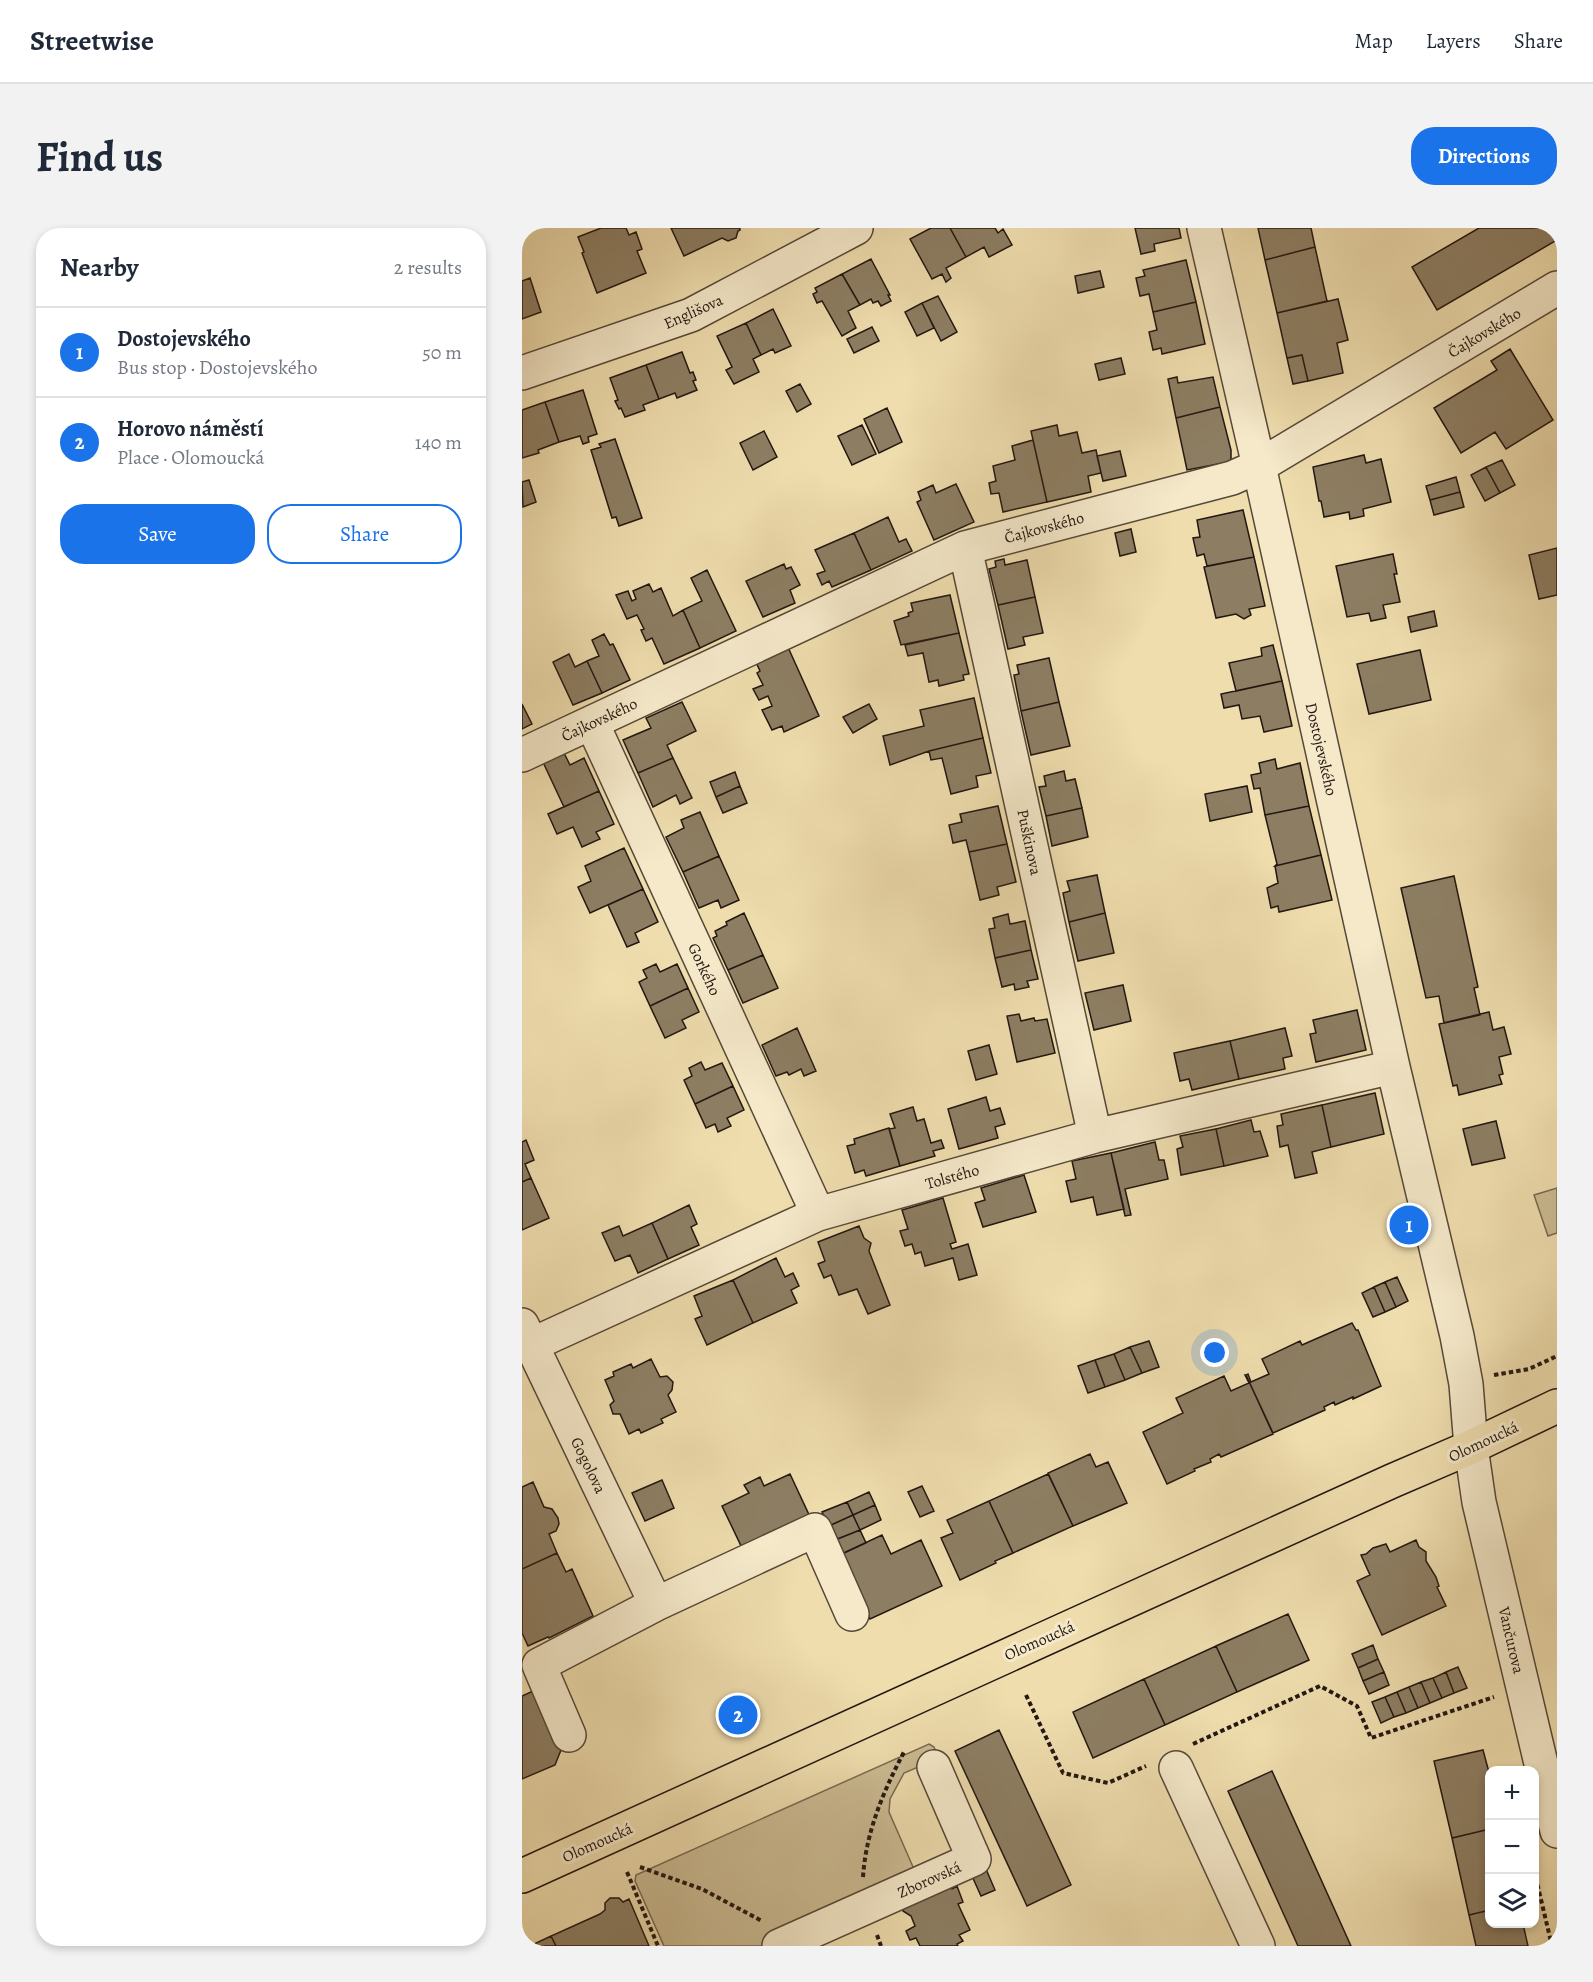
<!DOCTYPE html>
<html lang="en">
<head>
<meta charset="utf-8">
<style>
  body { margin:0; font-family:Alegreya,serif; background:#f2f2f3; color:#1f2937 }
  .controls { position:absolute; right:18px; bottom:18px; display:grid; overflow:hidden; border-radius:12px; box-shadow:0 3px 9px #0003 }
  .controls button { width:54px; height:54px; display:grid; place-items:center; padding:0; border:0; border-bottom:2px solid #e0e1e3; background:#fff; color:#1f2937; font:30px sans-serif }
  .you { position:absolute; left:693px; top:1125px; width:21px; height:21px; margin:-15px; border:4px solid #fff; border-radius:50%; background:#1a73e8; box-shadow:0 0 0 9px #1a73e833 }
  .badge { display:grid; place-items:center; width:39px; height:39px; border-radius:50%; background:#1a73e8; color:#fff; font-size:20px; font-weight:700 }
  .pin { position:absolute; translate:-50% -50%; border:3px solid #fff; box-shadow:0 2px 6px #0006 }
  .list { margin:0; padding:0; list-style:none }
  h2 { display:flex; justify-content:space-between; align-items:center; height:78px; margin:0; padding:0 24px; font-size:26px }
  h2 small { font-size:20px; font-weight:400; color:#747a83 }
  .list li { display:grid; grid-template-columns:39px 1fr auto; gap:18px; align-items:center; box-sizing:border-box; height:90px; padding:0 24px; border-top:2px solid #e0e1e3 }
  .list b { display:block; font-size:22px; white-space:nowrap }
  .list p { margin:0; font-size:20px; white-space:nowrap; color:#747a83 }
  .list em { font-size:20px; font-style:normal; color:#747a83 }
  .actions { display:flex; gap:12px; padding:18px 24px }
  .actions a { flex:1; padding:14px 0; border:2px solid #1a73e8; border-radius:24px; text-align:center; font-size:21px; color:#1a73e8 }
  .actions .main { background:#1a73e8; color:#fff }
  .icon { flex:none; width:33px; height:33px; fill:none; stroke:currentColor; stroke-width:2; stroke-linecap:round; stroke-linejoin:round }
  .map { position:relative; flex:none; width:1035px; height:1718px; overflow:hidden; border-radius:24px }
  header { display:flex; align-items:center; gap:36px; box-sizing:border-box; height:84px; padding:0 30px; background:#fff; border-bottom:2px solid #e0e1e3 }
  header strong { font-size:28px }
  nav { display:flex; gap:33px; margin-inline-start:auto; font-size:21px }
  .intro { display:flex; align-items:center; justify-content:space-between; box-sizing:border-box; height:144px; padding:0 36px }
  h1 { margin:0; font-size:42px }
  .button { padding:15px 27px; border-radius:24px; background:#1a73e8; color:#fff; font-size:21px; font-weight:700 }
  main { display:flex; gap:36px; padding:0 36px }
  aside { flex:1; background:#fff; border-radius:24px; box-shadow:0 3px 9px #0003 }
  .map>svg:first-child { display:block }
</style>
</head>
<body>
<header>
<strong>Streetwise</strong>
<nav><a>Map</a><a>Layers</a><a>Share</a></nav>
</header>
<div class="intro"><h1>Find us</h1><a class="button">Directions</a></div>
<main>
<aside>
<h2>Nearby<small>2 results</small></h2>
<ul class="list">
<li><span class="badge">1</span><div><b>Dostojevského</b><p>Bus stop · Dostojevského</p></div><em>50 m</em></li>
<li><span class="badge">2</span><div><b>Horovo náměstí</b><p>Place · Olomoucká</p></div><em>140 m</em></li>
</ul>
<div class="actions"><a class="main">Save</a><a>Share</a></div>
</aside>
<div class="map">
<svg width="1035" height="1718" viewBox="0 0 1035 1718">
  <rect width="100%" height="100%" fill="#efddae"/>
  <filter id="stains"><feTurbulence type="fractalNoise" baseFrequency=".00333" numOctaves="4"/><feColorMatrix values="0 0 0 0 .2 0 0 0 0 .09 0 0 0 0 .02 0 0 0 .5 -.17"/></filter>
  <radialGradient id="worn" r=".72"><stop offset=".6" stop-color="#630" stop-opacity="0"/><stop offset="1" stop-color="#630" stop-opacity=".3"/></radialGradient>
  <path fill="#ccbb93" stroke="#776952" stroke-width="1.5" d="M1035 960V1005L1026 1008 1012 967Z
    M407 1516 412 1519 417 1530 382 1545 368 1571 367 1584 395 1648 241 1718H142L113 1653 114 1647Z"/>
  <path fill="#8d7e63" stroke="#221711" stroke-width="1.5" d="M79 0H104L107 7 114 4 120 21 115 23 124 45 75 65 60 25 62 24 56 9Z
    M149 0H218V2L216 3 214 10 206 13 200 10 162 28Z
    M409 0H428L444 29 424 40 429 50 424 54 420 46 410 51 388 11Z
    M428 0H473L476 5 481 1 490 17 467 29 462 19 444 29Z
    M613 0H657L659 10 632 16 633 23 619 26Z
    M736 0H789L793 19 743 32Z
    M957 0H1035V12L915 82 890 39Z
    M793 19 805 73 755 85 743 32Z
    M349 31 368 67H366L369 73 359 78 356 73 351 75 349 71 338 77 320 46Z
    M664 32 674 74 631 84 627 66 618 68 614 50 623 48 621 42Z
    M578 43 582 59 556 65 553 48Z
    M320 46 338 77 326 83 334 100 320 108 300 73 295 75 291 66 295 64 293 60Z
    M8 50 19 84 0 91V53Z
    M416 68 435 104 419 113 400 75Z
    M816 71 826 112 815 115 821 145 786 153 780 127 765 130 755 85Z
    M674 74 683 116 640 126 639 120 631 122 627 104 635 102 631 84Z
    M400 75 412 100 395 108 383 84Z
    M251 81 269 118 253 125 251 121 239 127 224 95Z
    M224 95 239 127 231 131 237 144 212 156 204 142 210 139 195 108Z
    M350 99 357 113 332 125 325 111Z
    M988 121 1031 192 984 221 973 204 939 225 912 180 975 142 969 133Z
    M160 124 168 145 171 144 174 152 171 153 175 162 155 170 153 165 137 171 124 137Z
    M780 127 786 153 771 156 765 130Z
    M599 130 603 146 577 152 573 136Z
    M124 137 137 171 121 177 123 182 103 189 99 180 97 181 93 173 96 172 88 150Z
    M655 149 656 155 691 149 698 179 654 190 646 151Z
    M278 156 289 176 275 184 264 163Z
    M61 162 75 206 66 209 67 214 61 216 58 208 37 214 23 174Z
    M23 174 37 214 16 222 17 225 0 230V182Z
    M698 179 709 222V231L707 234 665 242 654 190Z
    M365 180 380 214 357 225 342 191Z
    M340 197 354 226 330 237 316 208Z
    M535 197 537 208 555 204 560 225 574 222 579 245 566 248 569 264 525 274 509 203Z
    M242 203 255 229 231 242 218 215Z
    M93 211 120 290 97 298 94 289 90 290 69 222 79 219 77 216Z
    M511 212 525 274 481 284 477 265 469 266 467 255 474 253 471 238 493 232 490 218Z
    M598 223 604 248 581 253 575 228Z
    M842 227 844 235 859 231 869 274 841 281 842 288 828 291 827 284 802 289 799 273H797L791 239Z
    M980 232 993 257 978 265 964 239Z
    M964 239 978 265 963 273 949 247Z
    M934 249 938 264 908 272 904 258Z
    M7 252 14 274 1 279 0 254Z
    M434 256 452 294 412 312 395 274 399 272 396 264 411 257 414 265Z
    M938 264 942 279 912 287 908 272Z
    M721 282 732 329 685 338 682 326 675 328 671 310 678 309 675 292Z
    M366 289 377 314 384 311 390 323 349 342 332 305Z
    M609 301 614 324 598 328 593 305Z
    M332 305 349 342 310 359 307 353 300 357 295 346 303 343 293 322Z
    M1035 320V367L1017 371 1007 327Z
    M871 326 875 346H872L878 374 861 377 864 390 849 393 847 385 825 389 814 338Z
    M732 329 743 378 727 381 729 387 722 391 714 386 694 390 682 339Z
    M482 331 483 337 505 332 513 369 476 377 467 341 474 339 473 333Z
    M262 336 264 341 269 339 278 357 268 362 273 375 241 389 224 353Z
    M185 342 214 403 178 420 161 382 180 373 169 350Z
    M127 356 131 364 139 360 151 388 161 382 178 420 142 436 130 410 124 413 119 402 122 401 115 387 105 391 94 367 106 363 110 373 114 371 111 363Z
    M428 367 437 405 379 417 372 393 387 388 386 385 391 383 389 375Z
    M513 369 521 405 501 409 503 417 486 421 476 377Z
    M912 383 915 398 889 404 886 389Z
    M437 405 447 446 441 447 442 452 417 458 416 452 407 454 401 425 386 428 383 417Z
    M82 406 88 417 91 416 108 452 80 465 65 433 77 428 70 412Z
    M265 417 297 488 262 504 260 498 250 502 240 482 250 478 246 468 237 472 231 461 241 457 235 445 238 443 233 432Z
    M751 417 760 453 714 463 707 435 740 428 739 420Z
    M898 422 909 472 847 486 835 436Z
    M47 426 53 439 65 433 80 465 51 477 31 434Z
    M527 430 537 474 499 483 492 447 497 446 495 437Z
    M760 453 770 498 742 504 738 488 720 491 717 477 702 480 699 466Z
    M452 470 461 510 407 523 368 537 361 508 402 498 398 482Z
    M160 474 174 503 145 517 151 530 116 545 101 512 129 500 124 490Z
    M537 474 548 518 509 527 499 483Z
    M0 476 10 496 0 501Z
    M347 476 355 491 331 505 321 489Z
    M461 510 469 545 454 548 456 559 429 566 420 530 409 532 407 523Z
    M41 523 48 537 62 530 77 563 42 579 20 532Z
    M151 530 170 570 158 576 154 567 131 579 116 545Z
    M753 531 755 541 778 535 787 578 743 587 738 560 732 561 729 547 739 545 737 535Z
    M542 543 544 553 553 551 560 580 524 588 517 559 524 558 522 548Z
    M213 544 218 558 194 569 188 554Z
    M218 558 225 575 201 585 194 569Z
    M725 558 730 584 688 593 683 566Z
    M77 563 92 596 74 604 78 611 60 619 51 599 35 606 26 586Z
    M476 578 485 616 447 624 444 612 431 615 427 597 440 594 438 586Z
    M787 578 799 627 753 638 755 636 743 587Z
    M560 580 566 609 530 618 524 588Z
    M178 584 197 628 161 644 144 609 162 600 159 592Z
    M485 616 494 654 475 659 477 667 458 672 447 624Z
    M102 620 121 661 68 685 56 659 69 653 63 638Z
    M799 627 810 672 757 684 756 678 749 680 745 660 756 655 753 638Z
    M197 628 217 672 199 680 196 672 177 680 161 644Z
    M575 647 583 685 547 694 541 665 548 663 545 653Z
    M932 648 956 759 952 760 958 787 922 795 917 768 904 770 879 660Z
    M121 661 136 694 113 705 117 714 105 719 86 677Z
    M222 685 241 727 206 742 191 710 195 708 193 703 205 697 204 694Z
    M583 685 592 725 556 733 547 694Z
    M486 686 488 696 503 693 509 722 473 730 467 701 473 700 471 690Z
    M509 722 516 751 505 753 507 759 493 762 492 756 480 759 473 730Z
    M241 727 256 760 221 775 206 742Z
    M134 736 138 744 155 736 166 760 128 778 117 754 125 750 121 742Z
    M601 757 609 793 572 802 563 765Z
    M166 760 177 784 160 792 164 800 143 810 128 778Z
    M835 782 844 822 794 834 788 806 794 805 791 792Z
    M967 784 971 802 982 799 989 826 977 829 981 846 977 847 980 856 937 867 935 857 931 858 917 796Z
    M497 786 499 793 512 790 513 793 525 791 533 825 495 834 485 788Z
    M275 800 294 843 282 848 279 841 267 847 265 844 254 848 240 817Z
    M763 800 770 828 761 830 763 841 717 851 708 813Z
    M708 813 717 851 670 862 667 851 658 853 652 825Z
    M467 817 475 846 454 852 446 823Z
    M179 834 183 842 200 835 211 858 173 876 162 852 170 848 167 840Z
    M211 858 222 882 205 890 209 898 196 904 193 896 184 900 173 876Z
    M853 865 862 906 809 919 800 877Z
    M464 869 468 883 478 880 483 896 473 899 476 910 437 921 426 881Z
    M800 877 809 919 790 924 795 945 773 950 766 917 758 919 755 898 761 897 759 886Z
    M391 879 395 893 402 891 409 915 419 912 422 920 411 923 413 928 378 938 367 901 373 900 368 886Z
    M729 892 732 904 738 903 746 928 702 938 694 901Z
    M974 893 983 930 950 937 941 901Z
    M367 900 378 938 344 948 342 942 333 945 325 918 333 916 332 911Z
    M694 901 702 938 659 947 655 921 661 919 658 908Z
    M4 912 12 932 3 936 9 950 0 954V914Z
    M633 914 637 932H642L646 951 603 961 609 987 603 988 589 925Z
    M589 925 602 981 575 987 571 969 549 974 544 953 554 951 550 933Z
    M502 947 514 984 461 999 453 975 463 972 459 960Z
    M9 950 27 990 0 1002V954Z
    M421 970 434 1014 428 1016 430 1021 446 1016 455 1047 437 1052 431 1030 403 1038 399 1024 393 1026 390 1016 383 1018 378 1003 386 1001 380 982Z
    M167 977 175 996 169 999 177 1017 146 1031 130 995Z
    M130 995 146 1031 116 1045 108 1027 93 1033 80 1005 97 998 101 1008Z
    M337 998 342 1010 349 1015 347 1023 368 1077 346 1086 335 1061 317 1067 309 1047 302 1050 296 1036 303 1033 296 1014Z
    M254 1030 263 1049 271 1045 277 1058 269 1062 275 1075 231 1095 211 1052Z
    M875 1049 886 1073 874 1079 863 1054Z
    M211 1052 231 1095 185 1117 173 1091 180 1088 172 1068Z
    M863 1054 874 1079 863 1084 852 1059Z
    M852 1059 863 1084 851 1089 840 1065Z
    M830 1095 834 1102H836L859 1158 831 1171V1169L813 1177 812 1174 802 1179 803 1182 751 1205 724 1147 726 1146 729 1154 747 1146 740 1131 778 1113 780 1117Z
    M627 1113 637 1139 620 1145 608 1119Z
    M608 1119 620 1145 603 1152 592 1126Z
    M592 1126 603 1152 583 1159 573 1132Z
    M129 1131 138 1149 145 1148 151 1154 150 1162 146 1167 154 1184 139 1191 141 1195 119 1205 117 1201 107 1206 98 1186H91L88 1177 92 1173 83 1152 92 1148 91 1144 109 1136 111 1140Z
    M573 1132 583 1159 566 1165 556 1138Z
    M723 1147H724L751 1206 699 1229 697 1226 688 1231 689 1234 672 1241 673 1243 645 1256 621 1204 661 1185 654 1170 702 1148 709 1163 727 1155Z
    M568 1226 574 1239 586 1234 605 1275 551 1298 526 1245Z
    M268 1246 289 1291 221 1322 200 1278 227 1265 222 1257 238 1249 242 1258Z
    M526 1246 551 1298 491 1325 467 1273Z
    M140 1252 152 1280 123 1293 110 1265Z
    M11 1254 22 1279 30 1281 36 1290 37 1296 34 1303 27 1306 35 1325 0 1341V1259Z
    M400 1258 412 1283 398 1289 386 1264Z
    M347 1264 353 1277 331 1287 325 1274Z
    M467 1273 491 1325 473 1333 474 1335 438 1352 419 1310 431 1305 425 1292Z
    M325 1274 331 1287 307 1298 300 1284Z
    M353 1277 359 1292 338 1302 331 1287Z
    M331 1287 338 1302 313 1312 307 1298Z
    M338 1302 344 1315 320 1326 313 1312Z
    M360 1307 369 1326 399 1312 420 1358 348 1391 317 1327Z
    M894 1312 897 1319 904 1324V1333L914 1349 917 1358 915 1359 924 1378 860 1407 835 1353 848 1347 839 1327 844 1326 851 1320 864 1316 868 1324Z
    M35 1325 44 1344 50 1341 71 1388 27 1410 26 1409 6 1418 0 1405V1341Z
    M766 1386 787 1432 715 1464 694 1418Z
    M851 1417 856 1431 836 1440 830 1426Z
    M694 1418 715 1464 643 1497 622 1451Z
    M856 1431 862 1444 841 1453 836 1440Z
    M936 1439 945 1460 932 1465 924 1444Z
    M862 1444 867 1457 847 1466 841 1453Z
    M924 1444 932 1465 920 1470 911 1450Z
    M911 1450 920 1470 908 1475 899 1454Z
    M622 1451 643 1497 571 1530 551 1484Z
    M899 1454 908 1475 896 1480 887 1459Z
    M887 1459 896 1480 884 1485 875 1464Z
    M11 1463 39 1522 33 1537 0 1551V1468Z
    M875 1464 884 1485 872 1489 863 1469Z
    M863 1469 872 1489 859 1495 850 1474Z
    M477 1502 549 1657 505 1678 433 1523Z
    M961 1522 968 1548V1601L930 1610 912 1533Z
    M750 1543 829 1718H776L706 1563Z
    M968 1601V1682L947 1687 930 1610Z
    M464 1641 473 1662 459 1668 450 1648Z
    M427 1655 430 1661 435 1658 441 1674 436 1676 448 1702 437 1707 441 1713 435 1716 436 1718H398L394 1710 388 1712 384 1703 393 1698 389 1688 381 1683V1677Z
    M88 1670H97L101 1674 107 1671 127 1718H34L29 1708 78 1686 83 1682V1675Z
    M968 1682V1696H1001L1006 1718H954L947 1687Z
    M29 1708 34 1718H8Z"/>
  <g fill="none" stroke-linecap="round" stroke-linejoin="round">
    <g stroke="#554838" stroke-width="36">
      <path id="minor" d="M682 0 737 238 871 839 935 1108 944 1156 949 1219 957 1274 1035 1603
        M0 145 169 87 334 0
        M443 320 573 908
        M70 495 296 986
        M0 527 443 320 710 250 737 238 1035 60
        M0 1097 134 1376
        M9 1117 296 986 573 908 871 839
        M47 1507 17 1437 134 1376 293 1302 330 1386
        M654 1540 736 1718
        M257 1718 452 1631 412 1539"/>
    </g>
    <g stroke="#221711" stroke-width="36">
      <path id="major" d="M0 1648 870 1253 949 1219 1035 1178"/>
    </g>
    <path stroke="#221711" stroke-width="4" stroke-dasharray="4.5 3" stroke-linecap="butt" d="M972 1147 1007 1141 1035 1128
      M504 1467 541 1545 586 1555 624 1538
      M671 1516 798 1458 835 1478 849 1510 972 1469
      M118 1639 180 1661 240 1693
      M1012 1642 1030 1718
      M105 1644 136 1718
      M341 1649C344 1603 362 1562 383 1522
      M355 1707 359 1718"/>
    <use href="#minor" stroke="#f5e9ca" stroke-width="33"/>
    <use href="#major" stroke="#efddae" stroke-width="33"/>
  </g>
  <g text-anchor="middle" stroke-width="6" stroke-linejoin="round" paint-order="stroke">
    <g font-size="16" fill="#221711" stroke="#f5e9ca">
      <text transform="translate(171 83) rotate(-24)" y="6">Englišova</text>
      <text transform="translate(962 104) rotate(-31)" y="6">Čajkovského</text>
      <text transform="translate(522 299) rotate(-15)" y="6">Čajkovského</text>
      <text transform="translate(77 491) rotate(-25)" y="6">Čajkovského</text>
      <text transform="translate(800 521) rotate(77)" y="6">Dostojevského</text>
      <text transform="translate(508 614) rotate(78)" y="6">Puškinova</text>
      <text transform="translate(183 741) rotate(65)" y="6">Gorkého</text>
      <text transform="translate(430 948) rotate(-16)" y="6">Tolstého</text>
      <text transform="translate(961 1213) rotate(-25)" y="6">Olomoucká</text>
      <text transform="translate(67 1237) rotate(64)" y="6">Gogolova</text>
      <text transform="translate(517 1412) rotate(-24)" y="6">Olomoucká</text>
      <text transform="translate(990 1412) rotate(77)" y="6">Vančurova</text>
      <text transform="translate(75 1614) rotate(-24)" y="6">Olomoucká</text>
      <text transform="translate(407 1651) rotate(-24)" y="6">Zborovská</text>
    </g>
  </g>
  <rect width="100%" height="100%" filter="url(#stains)"/>
  <rect width="100%" height="100%" fill="url(#worn)"/>
</svg>
<div class="controls">
<button>+</button>
<button>−</button>
<button><svg class="icon" aria-label="layers" viewBox="0 0 24 24"><path d="M12 4l9 5-9 5-9-5zM3 14l9 5 9-5"/></svg></button>
</div>
<div class="you"></div>
<div class="pin badge" style="left:887px;top:997px">1</div>
<div class="pin badge" style="left:216px;top:1487px">2</div>
</div>
</main>
</body>
</html>
